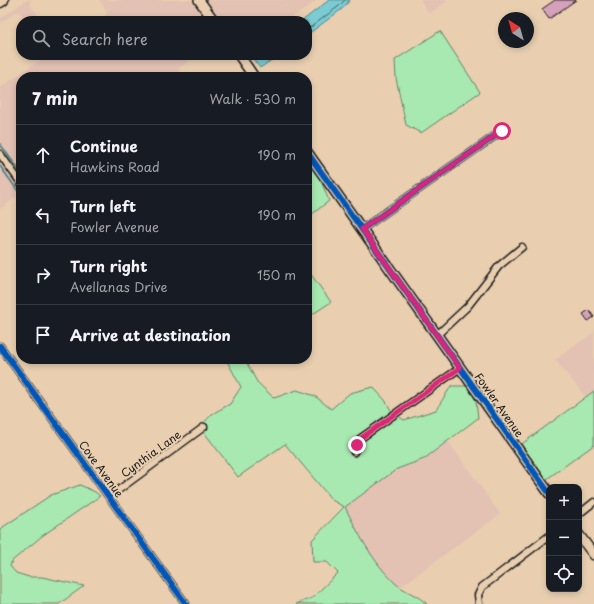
<!DOCTYPE html>
<html lang="en">
<head>
<meta charset="utf-8">
<style>
  body { margin:0; font-family:"Playpen Sans",sans-serif; background:#20242c; color:#f1f3f6 }
  .controls { position:absolute; right:12px; bottom:12px; display:grid; overflow:hidden; border-radius:8px; box-shadow:0 2px 6px #0003 }
  .controls button { width:36px; height:36px; display:grid; place-items:center; padding:0; border:0; border-bottom:1px solid #363941; background:#171b24; color:#f1f3f6; font:20px sans-serif }
  .compass { position:absolute; left:498px; top:12px; width:36px; height:36px; border-radius:50%; background:#171b24; box-shadow:0 2px 6px #0003; rotate:323deg }
  .stop { position:absolute; width:12px; height:12px; margin:-9px; border:3px solid #db2777; border-radius:50%; background:#fff }
  .stop.end { background:#db2777; border-color:#fff; box-shadow:0 1px 4px #0008 }
  .list { margin:0; padding:0; list-style:none }
  h2 { display:flex; justify-content:space-between; align-items:center; height:52px; margin:0; padding:0 16px; font-size:17px }
  h2 small { font-size:13px; font-weight:400; color:#9ea1a6 }
  .list li { display:grid; grid-template-columns:26px 1fr auto; gap:12px; align-items:center; box-sizing:border-box; height:60px; padding:0 16px; border-top:1px solid #363941 }
  .list b { display:block; font-size:15px; white-space:nowrap }
  .list p { margin:0; font-size:13px; white-space:nowrap; color:#9ea1a6 }
  .list em { font-size:13px; font-style:normal; color:#9ea1a6 }
  .icon { flex:none; width:22px; height:22px; fill:none; stroke:currentColor; stroke-width:2; stroke-linecap:round; stroke-linejoin:round }
  .map { position:relative; flex:none; width:594px; height:604px; overflow:hidden }
  .search { position:absolute; background:#171b24; box-shadow:0 2px 6px #0003; left:16px; top:16px; width:296px; height:44px; display:flex; align-items:center; gap:10px; box-sizing:border-box; padding:0 14px; border-radius:16px; color:#9ea1a6; font-size:15px }
  .panel { position:absolute; background:#171b24; box-shadow:0 2px 6px #0003; left:16px; top:72px; width:296px; height:292px; border-radius:16px }
  .map>svg:first-child { display:block }
</style>
</head>
<body>
<div class="map">
<svg width="594" height="604" viewBox="0 0 594 604">
  <rect width="100%" height="100%" fill="#e9cfb0"/>
  <filter id="ink" filterUnits="userSpaceOnUse"><feTurbulence type="fractalNoise" baseFrequency=".025" numOctaves="2"/><feDisplacementMap in="SourceGraphic" scale="8" xChannelSelector="R" yChannelSelector="G"/><feConvolveMatrix kernelMatrix="1 2 1 2 8 2 1 2 1" color-interpolation-filters="sRGB"/></filter>
  <g filter="url(#ink)">
    <path fill="#e3c1b3" d="M27 0H32L30 1V5L42 21H26L20 13 16 12 0 23V19Z
      M99 0H195L210 21H98L106 15 107 11Z
      M203 0H317L288 21H218Z
      M420 0H449L429 14Z
      M47 55H197L178 69 184 77H21V178L0 149V88Z
      M0 159 21 188V193L0 209Z
      M594 332V391L586 397 555 360Z
      M448 441 500 514 400 587 394 583 377 563 361 539 344 507 397 469 424 459Z"/>
    <path fill="#a8e8b1" stroke="#628266" d="M440 31 480 92 421 133 406 125 396 78 395 60Z
      M307 157 318 173 329 201 307 218Z
      M307 269 331 302 307 318Z
      M226 359H251L247 363 257 382 274 398 297 390 315 396 331 409 350 393 373 387 385 400 392 412 359 436 350 454 355 457 363 441 398 416 404 420 436 410 451 386H468L476 401 478 418 424 459 397 469 345 507C358 533 372 561 394 582 403 591 418 595 427 604H296L312 598 338 573 327 562H313L312 540 344 507 332 500 285 444 238 477 204 432 208 428 205 423 202 425 212 414 230 404 241 387Z
      M594 391V445L544 481 519 446Z
      M80 485 95 492 100 496 42 536 12 561 10 566 16 573 29 577H42L84 586 59 604H0V529L51 495Z"/>
    <path fill="#7acbd3" stroke="#54858a" d="M329 0H350L342 9 307 35V21H302Z
      M258 55H279L260 68 253 59Z"/>
    <g fill="none" stroke-linecap="round" stroke-linejoin="round">
      <path stroke="#426265" stroke-width="1" d="M307 30 339 6 345 0"/>
      <path stroke="#54858a" stroke-width="2" d="M0 144 21 173
        M0 166 18 191"/>
    </g>
    <path fill="#d5a1ba" stroke="#1c1c1c" d="M555 0H576L549 19 542 9Z
      M589 310 594 317 588 321 583 314Z"/>
    <g fill="none" stroke-linecap="round" stroke-linejoin="round">
      <g stroke="#1c1c1c" stroke-width="9">
        <path id="street" d="M0 154 21 183
          M362 229 502 131
          M437 335 468 306 499 266 522 247
          M0 346 186 604
          M354 452 361 438 460 368
          M109 497 204 427
          M579 514 594 502
          M479 604 478 595 482 587 549 536"/>
      </g>
      <g stroke="#1c1c1c" stroke-width="12">
        <path id="secondary" d="M199 0 214 21
          M239 55 254 77
          M307 152 549 493
          M579 535 594 555"/>
      </g>
      <g stroke="#1c1c1c" stroke-width="13">
        <path id="primary" d="M0 2 3 0"/>
      </g>
      <use href="#street" stroke="#e9cfb0" stroke-width="6"/>
      <use href="#secondary" stroke="#e9cfb0" stroke-width="9"/>
      <use href="#primary" stroke="#e9cfb0" stroke-width="10"/>
      <g stroke="#e9cfb0" stroke-width="8">
        <path id="cycleway" d="M307 152 549 493
          M362 229 502 131
          M0 346 186 604"/>
      </g>
      <use href="#cycleway" stroke="#0057b8" stroke-width="6"/>
    </g>
  </g>
  <g fill="none" stroke-linecap="round" stroke-linejoin="round" filter="url(#ink)">
    <path stroke="#db2777" stroke-width="5" d="M357 445 361 438 371 431 460 368 362 229 502 131"/>
  </g>
  <g text-anchor="middle" stroke-width="4" stroke-linejoin="round" paint-order="stroke">
    <g font-size="11" fill="#1c1c1c" stroke="#e9cfb0">
      <text transform="translate(499 405) rotate(55)" y="4">Fowler Avenue</text>
      <text transform="translate(151 454) rotate(-36)" y="4">Cynthia Lane</text>
      <text transform="translate(101 469) rotate(54)" y="4">Cove Avenue</text>
    </g>
  </g>
</svg>
<div class="controls">
<button>+</button>
<button>−</button>
<button><svg class="icon" aria-label="locate" viewBox="0 0 24 24"><circle cx="12" cy="12" r="6"/><path d="M12 2v4M12 18v4M2 12h4M18 12h4"/></svg></button>
</div>
<svg class="compass" viewBox="-18 -18 36 36"><path d="M0-13l5 13h-10z" fill="#e53935"/><path d="M0 13l5-13h-10z" fill="#9ea1a6"/></svg>
<div class="stop" style="left:502px;top:131px"></div>
<div class="stop end" style="left:357px;top:445px"></div>
<div class="search"><svg class="icon" aria-label="search" viewBox="0 0 24 24"><circle cx="10" cy="10" r="6"/><path d="M15 15l6 6"/></svg>Search here</div>
<section class="panel">
<h2>7 min<small>Walk · 530 m</small></h2>
<ul class="list">
<li><svg class="icon" aria-label="ahead" viewBox="0 0 24 24"><path d="M12 20V5M6 11l6-6 6 6"/></svg><div><b>Continue</b><p>Hawkins Road</p></div><em>190 m</em></li>
<li><svg class="icon" aria-label="left" viewBox="0 0 24 24"><path d="M17 20v-9H6M10 6l-5 5 5 5"/></svg><div><b>Turn left</b><p>Fowler Avenue</p></div><em>190 m</em></li>
<li><svg class="icon" aria-label="right" viewBox="0 0 24 24"><path d="M7 20v-9h11M14 6l5 5-5 5"/></svg><div><b>Turn right</b><p>Avellanas Drive</p></div><em>150 m</em></li>
<li><svg class="icon" aria-label="arrive" viewBox="0 0 24 24"><path d="M6 21V4h12l-3 4 3 4H6"/></svg><div><b>Arrive at destination</b></div></li>
</ul>
</section>
</div>
</body>
</html>
